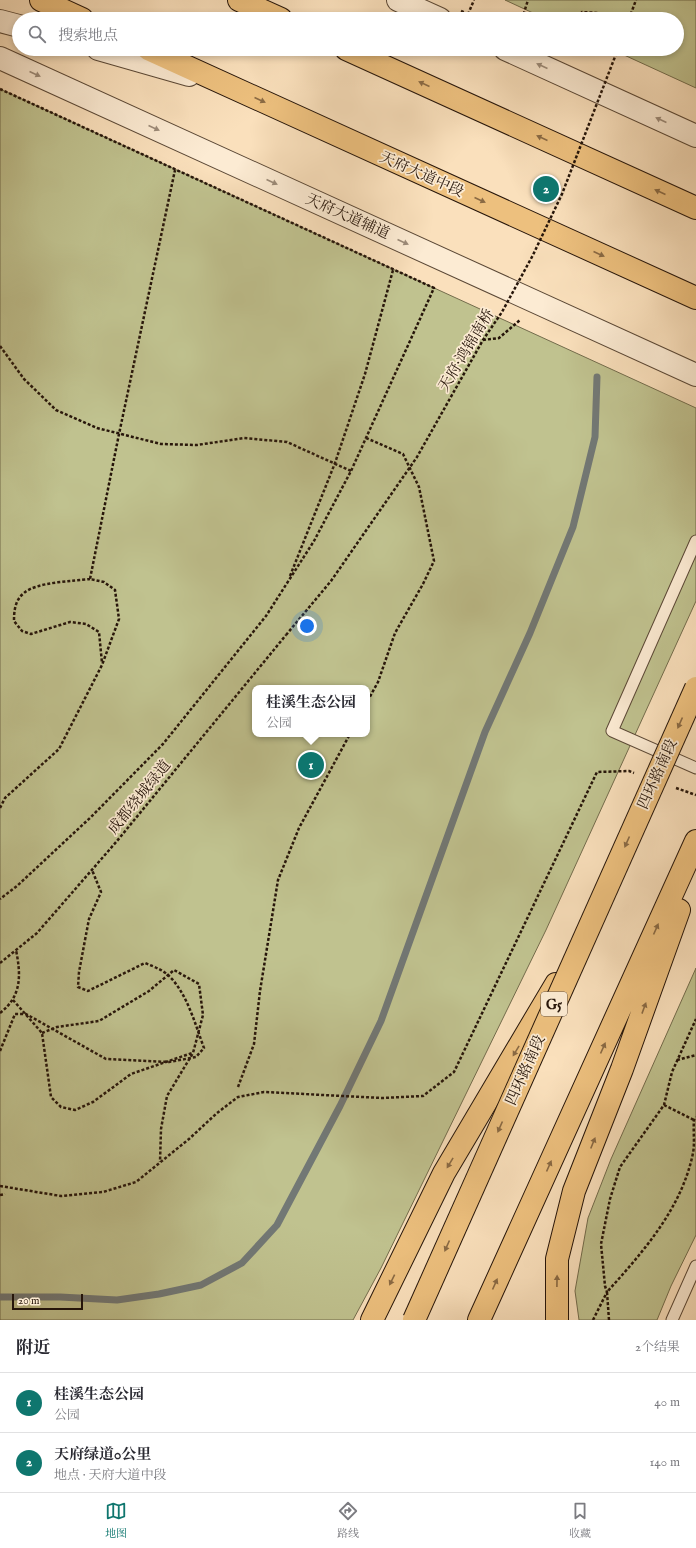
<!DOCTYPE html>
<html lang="zh">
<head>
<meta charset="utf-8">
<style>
  body { margin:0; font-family:"IM FELL English","Noto Serif SC",serif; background:#f7f7f7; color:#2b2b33 }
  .scale { position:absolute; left:12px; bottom:10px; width:71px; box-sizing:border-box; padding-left:4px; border:2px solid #26150a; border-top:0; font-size:11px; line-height:14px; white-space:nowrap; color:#26150a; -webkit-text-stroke:3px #fcebd3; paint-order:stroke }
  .you { position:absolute; left:307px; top:626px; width:14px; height:14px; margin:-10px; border:3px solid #fff; border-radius:50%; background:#1a73e8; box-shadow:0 0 0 6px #1a73e833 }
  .badge { display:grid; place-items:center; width:26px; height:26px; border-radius:50%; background:#0f766e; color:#fff; font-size:13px; font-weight:700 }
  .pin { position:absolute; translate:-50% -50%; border:2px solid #fff; box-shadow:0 1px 4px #0006 }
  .popup { position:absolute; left:252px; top:685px; width:118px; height:52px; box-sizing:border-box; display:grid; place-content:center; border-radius:8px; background:#fff; filter:drop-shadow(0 1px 3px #0005); font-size:13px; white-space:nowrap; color:#7c7c81 }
  .popup b { font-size:15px; color:#2b2b33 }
  .popup::after { content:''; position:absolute; left:50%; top:100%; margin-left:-8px; border:8px solid transparent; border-top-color:#fff }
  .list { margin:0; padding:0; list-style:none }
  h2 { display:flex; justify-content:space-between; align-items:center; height:52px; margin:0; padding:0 16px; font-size:17px }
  h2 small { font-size:13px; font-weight:400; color:#7c7c81 }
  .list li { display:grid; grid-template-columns:26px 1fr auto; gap:12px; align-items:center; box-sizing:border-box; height:60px; padding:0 16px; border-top:1px solid #e1e1e2 }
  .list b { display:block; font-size:15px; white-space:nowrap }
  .list p { margin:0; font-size:13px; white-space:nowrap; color:#7c7c81 }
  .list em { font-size:13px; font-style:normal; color:#7c7c81 }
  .icon { flex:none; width:22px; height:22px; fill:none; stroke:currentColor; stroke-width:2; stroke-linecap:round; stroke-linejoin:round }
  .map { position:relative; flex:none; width:696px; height:1320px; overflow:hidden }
  .search { position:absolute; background:#fff; box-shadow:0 2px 6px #0003; left:12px; right:12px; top:12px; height:44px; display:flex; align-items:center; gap:10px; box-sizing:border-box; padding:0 14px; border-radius:22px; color:#7c7c81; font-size:15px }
  .sheet { height:172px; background:#fff }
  nav { display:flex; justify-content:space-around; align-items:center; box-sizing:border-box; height:56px; border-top:1px solid #e1e1e2; background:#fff; font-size:11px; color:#7c7c81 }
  nav a { display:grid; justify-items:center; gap:2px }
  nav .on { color:#0f766e }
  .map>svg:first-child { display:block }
</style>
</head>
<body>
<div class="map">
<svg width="696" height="1320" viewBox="0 0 696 1320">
  <rect width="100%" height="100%" fill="#fae0bc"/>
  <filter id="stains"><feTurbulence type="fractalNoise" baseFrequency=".005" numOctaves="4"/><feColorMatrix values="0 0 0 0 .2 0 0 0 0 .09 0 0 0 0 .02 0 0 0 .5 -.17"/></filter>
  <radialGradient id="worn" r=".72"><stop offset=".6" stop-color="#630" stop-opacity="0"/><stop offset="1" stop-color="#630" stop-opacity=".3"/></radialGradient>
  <path fill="#c0c28f" stroke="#736c4c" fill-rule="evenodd" d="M505 0H696V88L611 49H677V19H546Z
    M0 89 696 408V601L546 930 381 1268 353 1320H0ZM255 688H367V734H255Z
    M696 968V1235L671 1286 657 1320H579L575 1291 588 1218 611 1159Z"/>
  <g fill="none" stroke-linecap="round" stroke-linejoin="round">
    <path stroke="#727875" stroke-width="7" d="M0 1297H60L117 1300 159 1294 201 1285 242 1263 277 1225 340 1106 381 1021 485 732 530 633 573 527 595 437 597 377"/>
    <g stroke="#5b4836" stroke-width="13">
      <path id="service" d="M696 541 612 731 696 768
        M672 1320 696 1266"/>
    </g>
    <g stroke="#5b4836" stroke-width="24">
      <path id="tertiary" d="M398 0 440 19
        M0 21 19 26
        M98 49 189 75
        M505 49 696 136
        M0 58 696 375"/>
    </g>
    <g stroke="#26150a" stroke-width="24">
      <path id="primary" d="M41 0 82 19
        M239 0 281 19
        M148 49 696 298
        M346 49 696 208"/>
    </g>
    <g stroke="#26150a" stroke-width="24">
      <path id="motorway" d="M372 1320 444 1173 556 984
        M479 1320 696 841
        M557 1320V1259L574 1191 622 1069 679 910"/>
    </g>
    <path stroke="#26150a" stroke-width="2.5" stroke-dasharray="3 2" stroke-linecap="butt" d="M461 11 479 19
      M466 19 474 0
      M522 19 528 0
      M579 19 582 12 599 13 613 19
      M629 19 636 0
      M0 89 434 288 351 471 314 541 266 616 163 744 91 817 17 886 0 899
      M483 340 499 338 520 320
      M0 346 24 379 56 410 97 428 161 444 197 445 244 438 287 442 351 471
      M366 438 403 454 419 487 434 561 423 584 395 633 378 682 367 702
      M290 576 335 463 365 374 393 270
      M90 579C74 581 36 582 24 593 15 600 14 611 14 621L22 631 31 634 70 622 86 624 99 632 102 663
      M676 788 696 795
      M0 808 5 798 59 749 102 665 119 619 115 590 104 582 90 579 119 434 175 170
      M85 940 89 919 101 892 92 870
      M0 963 37 933 117 841 286 635
      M13 1000 42 1033 51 1097 61 1107 75 1110 93 1102 131 1074 192 1053
      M0 1013C22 996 21 975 16 950
      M42 1033 57 1027 99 1021 149 991 174 970 199 984 203 1015 193 1053 167 1096 161 1129 160 1162
      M677 1060 696 1055
      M238 1087 254 1044 260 991 278 880 299 828 350 734
      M664 1105 694 1120
      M0 1186 61 1196 103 1192 136 1182 189 1139 217 1113 238 1097 264 1092 383 1098 423 1096 454 1072 597 772 629 771 634 773
      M0 1195 5 1194
      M593 1320 607 1292 605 1286 601 1244 610 1199 620 1167 664 1105 672 1072 696 1019
      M609 1320 607 1292C643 1252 682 1208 693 1153 695 1143 693 1131 694 1120L696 1117"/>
    <use href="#service" stroke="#fcebd3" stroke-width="11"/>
    <use href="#tertiary" stroke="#fcebd3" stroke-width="22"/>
    <use href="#primary" stroke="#edc07e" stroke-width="22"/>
    <use href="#motorway" stroke="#edc07e" stroke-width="22"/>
    <g stroke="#26150a" stroke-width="24" stroke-linecap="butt">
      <path id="motorway-bridge" d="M414 1320 696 688"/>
    </g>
    <path stroke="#26150a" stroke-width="2.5" stroke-dasharray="3 2" stroke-linecap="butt" d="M286 635 331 581 417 457 483 340 502 312 533 255 562 194 618 49
      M0 1051 15 1014H26L106 1059 169 1062 196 1057 204 1048C195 1024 184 981 159 969 155 967 150 965 145 963L88 991 78 987 79 972 85 940"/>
    <use href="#motorway-bridge" stroke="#edc07e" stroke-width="22"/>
  </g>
  <defs><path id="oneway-solid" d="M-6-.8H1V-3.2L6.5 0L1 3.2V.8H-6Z"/></defs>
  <g fill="#9c8b79">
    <use href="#oneway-solid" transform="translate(542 66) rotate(-156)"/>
    <use href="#oneway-solid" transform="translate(35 74) rotate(24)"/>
    <use href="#oneway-solid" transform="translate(661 120) rotate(-155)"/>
    <use href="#oneway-solid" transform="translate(154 128) rotate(24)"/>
    <use href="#oneway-solid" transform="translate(272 182) rotate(24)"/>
    <use href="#oneway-solid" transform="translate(403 242) rotate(24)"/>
  </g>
  <g fill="#8a6a44">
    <use href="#oneway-solid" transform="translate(424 84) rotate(-156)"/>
    <use href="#oneway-solid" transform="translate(260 100) rotate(24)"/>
    <use href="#oneway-solid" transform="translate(542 138) rotate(-156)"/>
    <use href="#oneway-solid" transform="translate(660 192) rotate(-156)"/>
    <use href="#oneway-solid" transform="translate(480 200) rotate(24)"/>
    <use href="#oneway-solid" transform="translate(599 254) rotate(24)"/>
    <use href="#oneway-solid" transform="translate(680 723) rotate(114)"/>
    <use href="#oneway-solid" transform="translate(627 842) rotate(114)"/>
    <use href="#oneway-solid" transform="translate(656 929) rotate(-66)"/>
    <use href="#oneway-solid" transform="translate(644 1008) rotate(-70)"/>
    <use href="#oneway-solid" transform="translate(603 1048) rotate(-66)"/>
    <use href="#oneway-solid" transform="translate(516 1051) rotate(121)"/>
    <use href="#oneway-solid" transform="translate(500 1127) rotate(114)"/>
    <use href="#oneway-solid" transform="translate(593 1143) rotate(-68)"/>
    <use href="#oneway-solid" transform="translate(450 1163) rotate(121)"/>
    <use href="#oneway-solid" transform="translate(549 1166) rotate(-66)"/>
    <use href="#oneway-solid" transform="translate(447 1246) rotate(114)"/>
    <use href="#oneway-solid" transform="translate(392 1280) rotate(116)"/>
    <use href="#oneway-solid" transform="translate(557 1281) rotate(-89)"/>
    <use href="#oneway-solid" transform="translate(495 1284) rotate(-66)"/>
  </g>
  <g text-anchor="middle" stroke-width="3.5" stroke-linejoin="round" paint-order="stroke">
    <rect fill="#fcebd3" stroke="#665546" stroke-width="1" x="541" y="992" width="26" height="24" rx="3"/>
    <g font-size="14" font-weight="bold" fill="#26150a">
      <text x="554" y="1009">G5</text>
    </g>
    <g font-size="15" fill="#26150a" stroke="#fcebd3">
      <text transform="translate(422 174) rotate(24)" y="5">天府大道中段</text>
      <text transform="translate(348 216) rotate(24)" y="5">天府大道辅道</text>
      <text transform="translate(466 350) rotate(-59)" y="5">天府·鸿锦南桥</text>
      <text transform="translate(657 774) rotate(-66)" y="5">四环路南段</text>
      <text transform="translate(139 797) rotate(-51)" y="5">成都绕城绿道</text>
      <text transform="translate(525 1070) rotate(-66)" y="5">四环路南段</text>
    </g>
  </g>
  <rect width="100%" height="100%" filter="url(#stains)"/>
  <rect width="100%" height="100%" fill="url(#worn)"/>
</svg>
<div class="scale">20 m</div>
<div class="you"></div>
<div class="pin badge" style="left:311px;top:765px">1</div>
<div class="popup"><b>桂溪生态公园</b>公园</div>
<div class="pin badge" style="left:546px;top:189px">2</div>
<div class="search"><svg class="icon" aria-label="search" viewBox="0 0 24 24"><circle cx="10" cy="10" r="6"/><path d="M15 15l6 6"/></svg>搜索地点</div>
</div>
<section class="sheet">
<h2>附近<small>2个结果</small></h2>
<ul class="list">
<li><span class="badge">1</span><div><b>桂溪生态公园</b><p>公园</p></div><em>40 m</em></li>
<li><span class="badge">2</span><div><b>天府绿道0公里</b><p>地点 · 天府大道中段</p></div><em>140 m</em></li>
</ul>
</section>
<nav>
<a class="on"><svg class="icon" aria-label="map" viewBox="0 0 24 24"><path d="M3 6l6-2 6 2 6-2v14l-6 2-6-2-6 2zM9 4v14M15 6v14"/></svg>地图</a>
<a><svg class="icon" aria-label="directions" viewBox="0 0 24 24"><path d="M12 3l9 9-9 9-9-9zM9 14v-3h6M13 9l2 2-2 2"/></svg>路线</a>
<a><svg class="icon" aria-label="saved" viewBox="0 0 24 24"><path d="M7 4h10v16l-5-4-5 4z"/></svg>收藏</a>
</nav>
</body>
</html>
